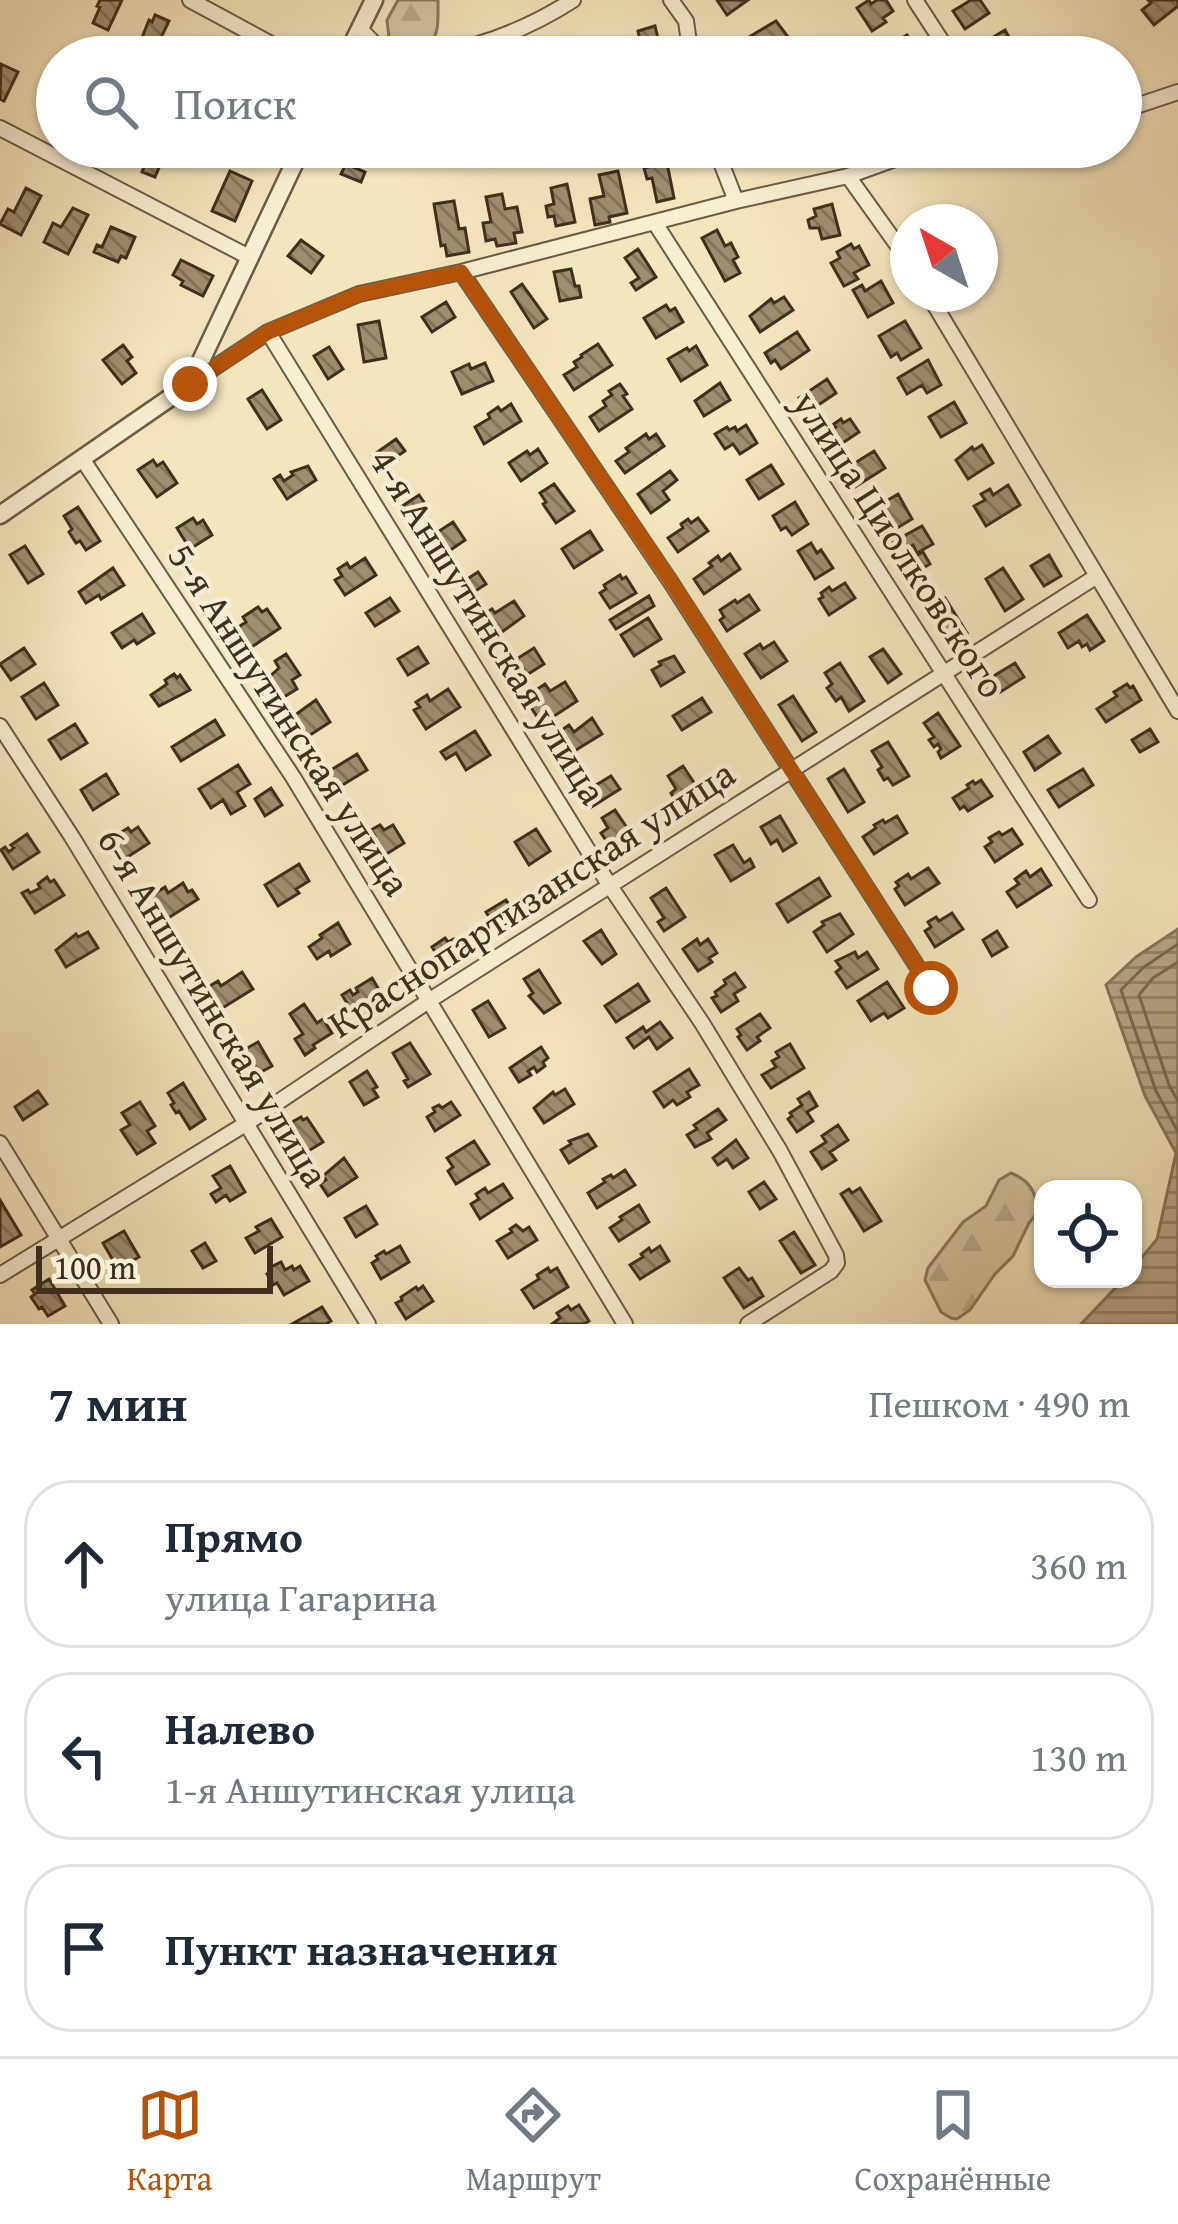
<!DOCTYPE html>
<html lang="ru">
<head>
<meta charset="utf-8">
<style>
  body { margin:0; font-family:"Gentium Book Plus",serif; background:#f2f2f3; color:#1f2937 }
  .controls { position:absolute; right:36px; bottom:36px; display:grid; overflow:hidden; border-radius:24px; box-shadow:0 3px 9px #0004 }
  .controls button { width:108px; height:108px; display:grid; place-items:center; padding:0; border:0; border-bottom:3px solid #e0e1e3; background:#fff; color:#1f2937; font:60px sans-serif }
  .compass { position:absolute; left:890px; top:204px; width:108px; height:108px; border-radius:50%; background:#fff; box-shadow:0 3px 9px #0004; rotate:321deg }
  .scale { position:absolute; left:36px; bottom:30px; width:237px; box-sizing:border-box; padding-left:12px; border:6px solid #3f2f1c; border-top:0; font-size:33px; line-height:42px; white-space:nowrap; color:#3f2f1c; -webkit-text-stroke:9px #f7eed3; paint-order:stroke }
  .stop { position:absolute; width:36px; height:36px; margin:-27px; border:9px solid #b45309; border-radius:50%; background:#fff }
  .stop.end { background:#b45309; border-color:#fff; box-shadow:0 3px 12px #0008 }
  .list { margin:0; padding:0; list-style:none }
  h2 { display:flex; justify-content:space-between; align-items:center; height:156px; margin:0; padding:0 48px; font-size:51px }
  h2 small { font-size:39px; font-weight:400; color:#747a83 }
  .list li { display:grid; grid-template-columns:78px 1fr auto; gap:36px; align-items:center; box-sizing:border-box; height:168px; margin:0 24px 24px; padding:0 24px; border:3px solid #e0e1e3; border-radius:48px }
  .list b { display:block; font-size:45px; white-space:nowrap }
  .list p { margin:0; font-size:39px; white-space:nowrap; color:#747a83 }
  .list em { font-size:39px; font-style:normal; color:#747a83 }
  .icon { flex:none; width:66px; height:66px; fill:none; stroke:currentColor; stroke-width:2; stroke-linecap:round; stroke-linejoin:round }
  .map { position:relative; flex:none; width:1178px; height:1324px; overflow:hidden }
  .search { position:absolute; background:#fff; box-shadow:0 3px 9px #0004; left:36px; right:36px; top:36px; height:132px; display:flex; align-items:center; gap:30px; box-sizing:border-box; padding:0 42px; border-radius:66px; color:#747a83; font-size:45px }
  .sheet { height:732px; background:#fff }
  nav { display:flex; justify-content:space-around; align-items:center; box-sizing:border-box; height:168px; border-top:3px solid #e0e1e3; background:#fff; font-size:33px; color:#747a83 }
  nav a { display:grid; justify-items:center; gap:6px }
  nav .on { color:#b45309 }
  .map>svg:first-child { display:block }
</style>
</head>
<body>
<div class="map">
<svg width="1178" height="1324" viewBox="0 0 1178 1324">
  <defs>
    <pattern id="forest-firs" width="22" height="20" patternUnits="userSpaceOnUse" patternTransform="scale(3)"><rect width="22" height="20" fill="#d4c6a1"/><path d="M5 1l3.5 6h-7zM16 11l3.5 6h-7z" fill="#b7aa8a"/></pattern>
    <pattern id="water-rules" width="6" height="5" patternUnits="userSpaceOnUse" patternTransform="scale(3)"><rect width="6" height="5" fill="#b6a786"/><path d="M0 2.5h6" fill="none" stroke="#95886d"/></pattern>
    <pattern id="building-back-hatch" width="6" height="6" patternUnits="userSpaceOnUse" patternTransform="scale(3)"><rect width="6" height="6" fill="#9d8e6f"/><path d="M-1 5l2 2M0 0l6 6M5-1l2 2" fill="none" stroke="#81745a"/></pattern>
  </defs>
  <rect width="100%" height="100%" fill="#f3e5bc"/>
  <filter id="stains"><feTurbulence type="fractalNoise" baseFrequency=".00167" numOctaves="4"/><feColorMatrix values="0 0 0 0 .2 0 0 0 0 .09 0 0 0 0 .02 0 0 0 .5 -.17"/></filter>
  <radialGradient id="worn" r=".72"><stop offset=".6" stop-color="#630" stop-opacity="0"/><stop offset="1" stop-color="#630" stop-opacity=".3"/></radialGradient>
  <path fill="url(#forest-firs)" stroke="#8a7a5e" stroke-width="3" d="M398 0H438C438 30 441 50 403 50L389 38 387 20Z
    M1011 1173C1029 1180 1038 1193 1037 1213L1029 1223 1013 1256 995 1274 970 1310 957 1319 951 1318 941 1312 925 1280 928 1268 963 1222 986 1206 999 1180Z"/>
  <path fill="url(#water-rules)" stroke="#86775c" stroke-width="3" d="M1178 929V1324H1081L1124 1279H1133V1268L1157 1239 1176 1153 1145 1096 1106 985 1136 957Z"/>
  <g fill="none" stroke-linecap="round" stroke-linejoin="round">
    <path stroke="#7a6b51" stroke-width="3" d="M1178 944 1144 967 1121 990 1156 1091 1178 1132
      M1178 962 1153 978 1139 995 1169 1085 1178 1101"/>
  </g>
  <path fill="url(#building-back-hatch)" stroke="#3f2f1c" stroke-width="3" d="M100 0H122L108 30 93 23 100 7 97 6Z
    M717 0H748L727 15Z
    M869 0 871 4 877 0H886L893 11 883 18 886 22 872 31 857 8Z
    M971 0H980L989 13 965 29 953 11Z
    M1148 0H1178V6L1154 25 1142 10 1151 3Z
    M155 15 169 21 156 48 141 40 149 20 152 22Z
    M776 21 788 37 761 57H750L742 46 751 39 749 37Z
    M655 26 661 51 633 57 630 48 641 45 638 31Z
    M1005 30 1018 53 1011 57H980L975 48Z
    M907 35 921 57H886L895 50 891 44Z
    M210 41 215 44 213 48 219 51 216 57H194L202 42 208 45Z
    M1 64 18 72 4 101 0 99Z
    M812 147H833L836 160 816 165Z
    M151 150 164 156 155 177 142 172Z
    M667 163 674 198 657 202 652 178 647 179 644 168Z
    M346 164 365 172 361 182 341 174Z
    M230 171 252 181 235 221 212 211Z
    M618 171 627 213 609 217 610 222 595 225 590 199 604 196 599 175Z
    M567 184 575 222 556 226 554 216 548 217 546 206 554 204 551 188Z
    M26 188 41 196 21 235 0 224 8 209 14 212Z
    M502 194 505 209 517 207 522 232 514 233 516 243 497 246 495 239 486 241 483 223 491 222 486 197Z
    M454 201 459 229 465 228 469 252 447 256 445 245 441 246 434 204Z
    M832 204 840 235 822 239 819 228H810L808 220 816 216 814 209Z
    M73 208 88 215 68 254 44 242 53 223 61 227Z
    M111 227 135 237 126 258 121 256 118 262 94 252 97 245 102 247Z
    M717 230 725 246 731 243 738 257 733 260 740 273 725 281 702 238Z
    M301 240 323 256 311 273 288 256Z
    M851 244 854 249 859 246 869 265 854 273 858 279 844 286 831 263 840 258 837 252Z
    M638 249 656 277 636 290 631 283 639 278 625 258Z
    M181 260 213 276 203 296 181 285 183 281 173 275Z
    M571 269 575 286H579L581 297 560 301 554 272Z
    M881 281 893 303 868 317 853 290 862 285 865 291Z
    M522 284 547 319 534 328 511 292Z
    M784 297 793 310 760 332 750 316 771 299 774 303Z
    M446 302 455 317 432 332 422 317Z
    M666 305 670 311 675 308 683 322 656 338 644 318Z
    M379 321 386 358 364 362 358 325Z
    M905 321 921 348 901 360 897 353 891 357 879 336Z
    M797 332 809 350 781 369 775 360 771 363 765 353Z
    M598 344 612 365 574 390 564 375 577 367 574 362 582 357 581 355Z
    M123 345 132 357 127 361 136 373 122 384 103 360Z
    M696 346 707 365 681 381 668 359 687 348 689 351Z
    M329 347 343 369 328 379 314 356Z
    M928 360 941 385 927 393 922 385 907 394 898 378Z
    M485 363 493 381 462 394 452 372 469 364 471 369Z
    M827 379 836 393 808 412 799 398Z
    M720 383 730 400 704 416 695 401Z
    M620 384 627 394 623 396 632 409 599 431 590 417 606 406 603 401 612 395 609 391Z
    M262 390 281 420 267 429 248 399Z
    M954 402 966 423 941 437 929 417Z
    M511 404 521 421 484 444 475 427 490 418 488 414 498 407 501 411Z
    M841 419 843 423 850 419 859 432 832 450 823 436 836 427 834 424Z
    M746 425 757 443 740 454 733 444 725 449 715 434 727 427 729 430 735 427 737 431Z
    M646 434 649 439 656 434 664 446 625 473 616 461 629 452 626 448Z
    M396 439 405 451 396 457 398 460 382 471 372 456Z
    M982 445 993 463 968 479 956 460 972 447 974 450Z
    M538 449 547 463 521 481 509 463 527 451 530 455Z
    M874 451 885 468 855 487 844 470Z
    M153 460 157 466 163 462 177 483 157 497 138 470Z
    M771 465 783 484 759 499 747 480Z
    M308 466 316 480 287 499 274 479 280 475 284 481 293 475 291 472Z
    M670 471 677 480 663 491 669 500 651 513 638 494Z
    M554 484 574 511 556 523 543 504 546 502 540 493Z
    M1008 485 1020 505 986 526 974 506 985 500 981 494 990 489 993 495Z
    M898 494 912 519 897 528 894 522 879 531 868 512Z
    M419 495 426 505 408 517 401 507Z
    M795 502 808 524 792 535 786 527 781 530 773 516Z
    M78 507 100 541 86 550 80 541 76 543 69 532 72 529 64 516Z
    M193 518 197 524 203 520 212 535 190 549 177 528Z
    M698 518 708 531 678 552 668 538 683 528 681 524 688 519 691 523Z
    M453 522 465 540 436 560 424 541Z
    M922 526 933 544 917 553 913 545 897 553 891 543Z
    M590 531 602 550 574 568 562 549Z
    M811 543 817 553 821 550 833 568 815 579 798 551Z
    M25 546 43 574 28 583 10 555Z
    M923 552 930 564 908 577 900 565Z
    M730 554 740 569 704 594 694 579 712 566 709 563 718 556 721 561Z
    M1049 555 1061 576 1044 586 1031 566Z
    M365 558 376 575 345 595 335 580 342 576 338 569 347 563 350 568Z
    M113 568 124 585 101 599 99 595 86 603 79 592Z
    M1003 568 1023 599 1005 611 986 579Z
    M478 572 486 584 469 595 461 583Z
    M620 575 622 579 626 577 636 593 610 608 600 593 606 589 604 585Z
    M845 583 855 598 829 615 819 599 823 597 821 593 829 587 832 591Z
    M749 595 759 610 727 631 720 620 724 617 720 610 735 600 737 603Z
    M649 596 654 606 616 629 610 620Z
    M390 598 399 611 375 626 366 613Z
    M945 598 967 633 951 643 930 607Z
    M514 601 524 616 488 642 474 620 492 609 495 613Z
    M258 607 262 612 267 609 280 628 247 650 234 630 246 622 243 617Z
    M142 614 154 633 137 644 134 640 122 648 112 633Z
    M1087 615 1104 641 1090 650 1087 644 1082 647 1079 641 1068 648 1059 633Z
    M648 618 661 639 634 656 621 635Z
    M774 642 787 661 761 678 745 654 760 644 763 649Z
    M418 647 428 663 408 675 398 659Z
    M24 648 35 664 11 680 0 664Z
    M534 648 544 664 514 683 504 667Z
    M883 649 901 674 888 683 870 657Z
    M286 654 300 675 292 680 297 689 279 700 266 680 279 668 275 661Z
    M674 656 684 672 661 686 652 670 661 665 659 662Z
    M840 663 864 701 849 711 841 697 836 701 827 688 832 684 825 673Z
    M1015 663 1024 677 991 698 982 683Z
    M174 674 177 678 180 675 190 690 159 706 151 695 167 684 165 680Z
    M565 682 577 701 542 724 528 703 536 697 533 692 545 684 550 691Z
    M44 683 58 705 36 719 22 697Z
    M1127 684 1130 688 1133 686 1141 700 1106 722 1097 709 1117 696 1114 692Z
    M448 689 460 707 426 729 414 710 420 707 416 702 427 695 430 701Z
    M793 696 816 732 802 741 779 705Z
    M702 698 711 712 682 730 673 716Z
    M316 700 330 722 304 739 291 718Z
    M938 713 960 746 941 758 938 752 941 749 938 744 934 747 929 740 934 737 924 723Z
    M592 718 602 734 563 758 550 738 569 725 574 732Z
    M215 720 224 735 181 761 172 747Z
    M75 724 87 743 61 759 49 740Z
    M1150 729 1158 742 1140 752 1132 740Z
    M475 731 490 755 466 770 456 753 446 759 441 752Z
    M1048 736 1060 753 1035 770 1024 752Z
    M888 742 909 776 893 785 888 778 884 780 878 770 882 767 872 751Z
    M357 754 367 770 336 789 326 773Z
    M238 765 250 784 237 792 245 806 231 814 223 800 211 808 199 789Z
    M683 766 707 802 690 813 684 804 679 807 671 793 676 789 668 776Z
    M844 769 864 802 848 812 828 779Z
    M1083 769 1093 785 1059 807 1048 790Z
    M106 774 118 794 93 810 81 790Z
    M611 776 620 789 590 808 581 794Z
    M981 780 992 796 968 811 964 806 960 809 953 798 969 788 967 785 973 781 975 784Z
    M271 788 282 805 265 816 255 799Z
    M615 810 636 841 616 855 601 833 608 828 602 818Z
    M780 816 796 843 783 851 777 840 771 844 761 827Z
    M897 816 907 833 874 854 863 837 876 828 874 825 883 820 885 823Z
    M380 825 384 830 393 825 404 843 377 860 365 842 375 836 371 830Z
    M138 827 149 843 123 860 112 843 120 838 118 834 128 828 131 832Z
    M536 829 550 851 529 865 515 842Z
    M1012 829 1022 844 995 862 985 847 992 842 989 838 999 832 1002 835Z
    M27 834 39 852 13 869 1 850 5 847 9 852 14 848 11 845Z
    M733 845 744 863 750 859 754 867 731 881 715 855Z
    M299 864 309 881 296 889 299 893 278 906 265 885Z
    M928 868 939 883 905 905 895 889 899 886 896 882 908 874 911 879Z
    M1041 869 1051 885 1017 907 1007 892 1019 884 1015 879 1026 871 1030 877Z
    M47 877 50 882 54 880 64 895 35 913 22 893 28 890 30 893 40 888 38 884Z
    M819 878 830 896 788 922 777 904Z
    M183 883 188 892 192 890 198 899 162 922 151 904 153 902 150 897 165 887 168 893Z
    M666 888 685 917 664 931 658 922 664 918 651 898Z
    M506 900 517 917 497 930 486 912Z
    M952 913 963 929 935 947 925 931 931 927 928 922 936 917 939 921Z
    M840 914 853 934 827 952 814 932 824 925 822 922Z
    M338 923 350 944 331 956 329 951 317 959 309 947 322 938 320 935Z
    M601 930 616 954 602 964 584 941Z
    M997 931 1007 947 992 956 983 940Z
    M88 932 98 948 66 967 56 950 76 934 78 937Z
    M445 938 448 942 454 939 464 954 444 966 432 947Z
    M697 939 700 945 708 939 717 953 709 958 712 962 698 971 683 949Z
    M855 952 858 958 867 952 878 969 847 988 836 972 841 968 836 961Z
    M539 970 560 1003 544 1013 529 996 533 993 524 979Z
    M242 972 253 989 216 1012 203 990 218 981 221 986Z
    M735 973 745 987 734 994 738 1001 721 1012 712 998 717 996 715 992 726 984 724 980Z
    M372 978 384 998 368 1009 366 1007 362 1009 365 1013 357 1019 342 995 350 990 353 995 358 992 356 988Z
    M887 982 904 1008 888 1018 884 1013 871 1021 858 1001Z
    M638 984 649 1001 616 1022 605 1006Z
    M488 1001 505 1028 489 1037 473 1010Z
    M304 1004 317 1023 323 1019 332 1033 313 1045 315 1048 305 1055 295 1039 303 1034 290 1014Z
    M760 1014 770 1028 757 1037 760 1041 747 1050 738 1037 741 1035 737 1029Z
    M660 1022 672 1038 657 1049 649 1037 634 1048 627 1038 643 1027 646 1032Z
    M258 1042 272 1066 254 1076 240 1052Z
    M410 1043 430 1074 408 1087 404 1081 408 1079 393 1053Z
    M790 1044 804 1068 771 1088 762 1075 776 1067 772 1061 779 1057 776 1052Z
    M541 1047 548 1058 543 1062 545 1066 537 1072 534 1067 528 1071 531 1075 519 1082 510 1068Z
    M689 1069 699 1085 687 1092 690 1097 677 1105 673 1100 664 1107 654 1092Z
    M367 1071 377 1087 373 1089 378 1097 364 1105 350 1082Z
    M183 1083 205 1119 190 1129 179 1111 176 1113 171 1105 174 1103 168 1093Z
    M565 1089 574 1104 544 1123 534 1108 553 1092 555 1095Z
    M38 1091 47 1104 23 1120 15 1107Z
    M809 1092 817 1106 807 1112 813 1121 797 1132 788 1119 792 1116 790 1113 802 1105 798 1099Z
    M140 1102 155 1126 147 1131 155 1143 137 1154 121 1130 130 1125 122 1113Z
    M451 1102 460 1115 435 1131 427 1117 435 1112 433 1108 439 1105 442 1108Z
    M718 1109 726 1120 707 1133 711 1139 695 1147 687 1135 697 1129 694 1125Z
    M301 1117 303 1120 307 1118 323 1142 305 1153 287 1125Z
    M838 1125 848 1140 830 1152 836 1160 822 1169 811 1152 826 1142 822 1136Z
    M588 1134 596 1146 569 1163 561 1150 571 1144 569 1141Z
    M736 1140 748 1158 733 1168 727 1159 718 1165 713 1158Z
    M474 1141 489 1164 456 1184 448 1171 453 1167 447 1158Z
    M344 1158 357 1177 328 1196 320 1184 326 1180 323 1176Z
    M230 1166 245 1192 230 1201 226 1195 216 1202 211 1194 221 1188 213 1176Z
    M625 1170 635 1185 597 1208 588 1193 605 1182 603 1179 611 1175 613 1178Z
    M764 1182 776 1199 760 1209 749 1192Z
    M503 1184 512 1198 480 1219 471 1204 479 1199 476 1194 485 1188 488 1193Z
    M860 1188 881 1221 864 1231 841 1194 849 1189 852 1193Z
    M0 1200 21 1235 0 1247Z
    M639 1205 649 1222 619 1241 610 1228 622 1220 620 1217Z
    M366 1206 377 1224 356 1237 345 1218Z
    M271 1219 282 1237 255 1253 246 1238 259 1231 256 1227Z
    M516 1225 523 1231 529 1227 537 1240 508 1258 497 1241 512 1232 510 1229Z
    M124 1231 139 1257 118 1269 103 1243Z
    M794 1232 815 1265 801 1273 780 1241Z
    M205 1243 216 1261 203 1268 192 1251Z
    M400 1246 409 1262 381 1279 372 1263 378 1259 376 1256 384 1251 386 1254Z
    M660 1246 669 1261 640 1279 630 1265 643 1257 641 1254 649 1248 651 1252Z
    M281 1262 285 1270 292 1266 294 1270 300 1266 309 1281 284 1295 277 1283 273 1285 267 1274 271 1272 269 1268Z
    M548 1268 550 1272 557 1268 568 1287 534 1308 522 1290 539 1279 537 1275Z
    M739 1268 748 1280 752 1278 763 1296 744 1308 724 1278Z
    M49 1279 65 1306 48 1316 42 1307 39 1309 31 1297 35 1294 32 1290Z
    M423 1286 433 1301 406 1319 396 1303 402 1300 401 1297 416 1287 418 1290Z
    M579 1305 589 1321 584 1324H552L560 1318 557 1313 568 1306 571 1310Z
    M322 1307 331 1321 326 1324H292Z"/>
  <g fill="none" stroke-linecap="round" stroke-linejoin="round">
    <g stroke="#6c5c44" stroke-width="18">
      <path id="minor" d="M190 0 295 57
        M671 0 686 21 691 57
        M915 0 952 57
        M360 29 384 53 395 57
        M407 57C465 54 525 31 573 0
        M1121 111 1178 92
        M0 128 249 257
        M715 147 736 201
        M848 176 908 260
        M655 223 1089 900
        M461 272 670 581 931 988
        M928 294 1178 711
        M268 332 610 886 702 1023 780 1151 836 1255 837 1263 831 1271 748 1324
        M191 383 268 332 359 294 461 272 736 201 848 176 898 158 949 147
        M83 460 293 777 625 1324
        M0 726 72 837 368 1324
        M0 1143 111 1324
        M0 1275 247 1123 430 1000 1097 576"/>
    </g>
    <g stroke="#6c5c44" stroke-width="21">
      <path id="tertiary" d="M346 57 374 0
        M0 515 190 384 302 147"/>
    </g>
    <use href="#minor" stroke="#f7eed3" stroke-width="14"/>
    <use href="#tertiary" stroke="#f7eed3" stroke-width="16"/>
  </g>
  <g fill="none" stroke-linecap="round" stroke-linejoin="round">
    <path stroke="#b45309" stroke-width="15" d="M190 384 268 332 359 294 461 272 670 580 931 988"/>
  </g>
  <g text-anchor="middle" stroke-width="9" stroke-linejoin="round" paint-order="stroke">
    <g font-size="39" fill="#3f2f1c" stroke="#f7eed3">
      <text transform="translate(900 544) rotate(57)" y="14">улица Циолковского</text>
      <text transform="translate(489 626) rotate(58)" y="14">4-я Аншутинская улица</text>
      <text transform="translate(290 719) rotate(57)" y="14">5-я Аншутинская улица</text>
      <text transform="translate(531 898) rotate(-33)" y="14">Краснопартизанская улица</text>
      <text transform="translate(214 1007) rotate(59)" y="14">6-я Аншутинская улица</text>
    </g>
  </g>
  <rect width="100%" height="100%" filter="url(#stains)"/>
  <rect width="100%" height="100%" fill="url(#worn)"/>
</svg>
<div class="controls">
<button><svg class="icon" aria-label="locate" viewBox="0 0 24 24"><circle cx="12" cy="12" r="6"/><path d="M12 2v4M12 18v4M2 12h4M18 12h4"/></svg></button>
</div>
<svg class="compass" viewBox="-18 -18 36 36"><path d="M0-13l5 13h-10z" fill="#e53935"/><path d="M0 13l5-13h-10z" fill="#747a83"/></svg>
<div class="scale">100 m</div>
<div class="stop" style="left:931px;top:988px"></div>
<div class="stop end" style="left:190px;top:384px"></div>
<div class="search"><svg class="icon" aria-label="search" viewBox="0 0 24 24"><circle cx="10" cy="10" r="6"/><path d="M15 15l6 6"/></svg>Поиск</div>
</div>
<section class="sheet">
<h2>7 мин<small>Пешком · 490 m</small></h2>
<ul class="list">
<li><svg class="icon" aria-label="ahead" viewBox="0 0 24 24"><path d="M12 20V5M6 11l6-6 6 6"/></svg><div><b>Прямо</b><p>улица Гагарина</p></div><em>360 m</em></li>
<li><svg class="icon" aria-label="left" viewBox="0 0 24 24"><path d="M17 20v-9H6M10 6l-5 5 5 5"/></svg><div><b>Налево</b><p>1-я Аншутинская улица</p></div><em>130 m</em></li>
<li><svg class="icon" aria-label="arrive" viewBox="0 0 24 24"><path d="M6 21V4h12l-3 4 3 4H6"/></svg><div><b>Пункт назначения</b></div></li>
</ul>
</section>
<nav>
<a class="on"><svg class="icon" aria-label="map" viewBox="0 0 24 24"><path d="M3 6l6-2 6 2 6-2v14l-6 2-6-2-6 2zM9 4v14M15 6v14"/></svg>Карта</a>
<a><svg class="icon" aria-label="directions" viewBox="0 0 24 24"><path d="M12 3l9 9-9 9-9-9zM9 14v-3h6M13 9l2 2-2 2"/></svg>Маршрут</a>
<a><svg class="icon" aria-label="saved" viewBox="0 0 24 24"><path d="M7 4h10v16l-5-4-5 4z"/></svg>Сохранённые</a>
</nav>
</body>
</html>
